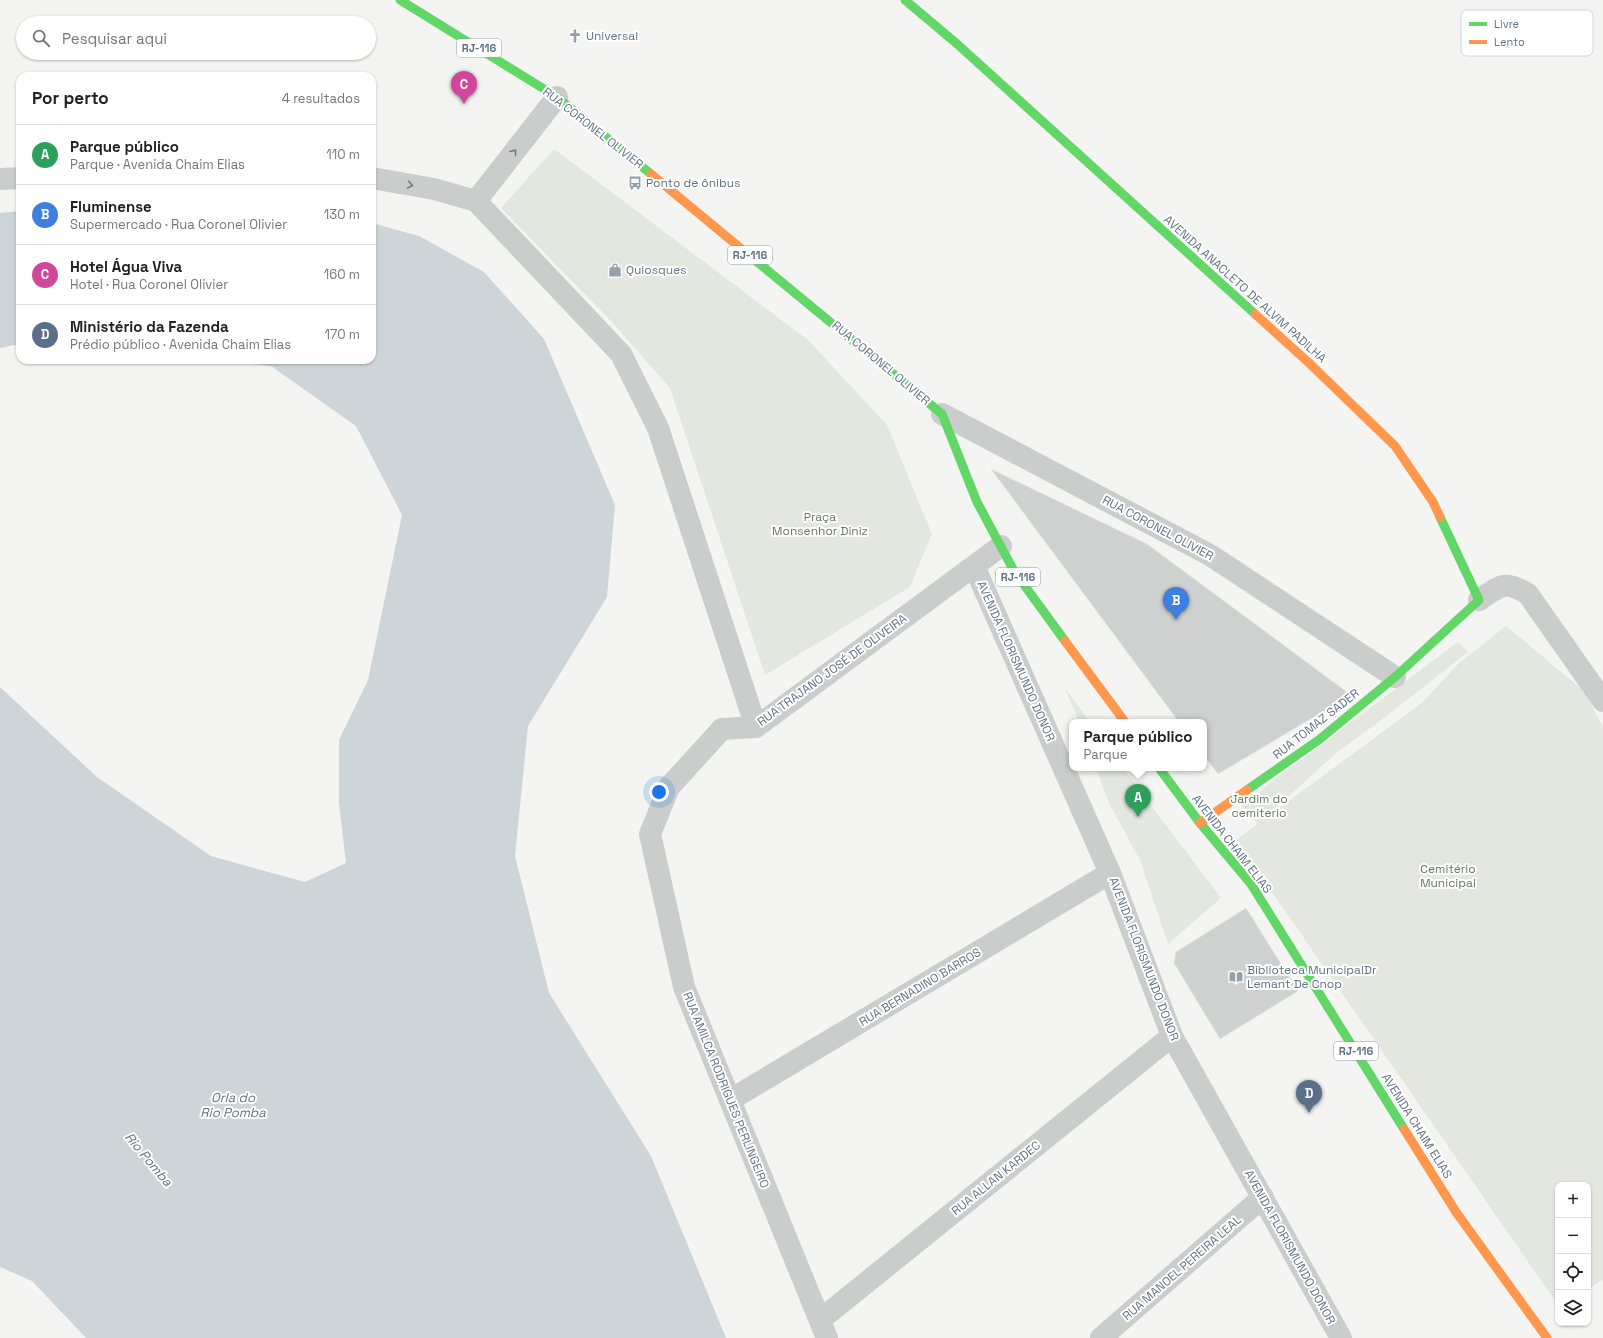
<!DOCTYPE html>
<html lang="pt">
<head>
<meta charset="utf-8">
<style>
  body { margin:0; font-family:"Space Grotesk",sans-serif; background:#f2f2f2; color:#222 }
  .controls { position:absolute; right:12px; bottom:12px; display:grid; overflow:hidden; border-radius:8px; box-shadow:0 1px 3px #0004 }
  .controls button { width:36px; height:36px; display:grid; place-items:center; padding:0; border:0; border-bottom:1px solid #e0e0e0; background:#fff; color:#222; font:20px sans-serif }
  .you { position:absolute; left:659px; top:792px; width:14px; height:14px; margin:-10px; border:3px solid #fff; border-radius:50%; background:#1a73e8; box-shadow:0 0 0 6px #1a73e833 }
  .badge { display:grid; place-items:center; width:26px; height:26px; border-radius:50%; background:#565b5f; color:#fff; font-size:13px; font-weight:700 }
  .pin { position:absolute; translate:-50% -33px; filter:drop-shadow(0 1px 2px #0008) }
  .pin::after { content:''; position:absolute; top:21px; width:14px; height:12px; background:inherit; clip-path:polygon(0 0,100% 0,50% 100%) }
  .popup { position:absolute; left:1069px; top:719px; width:138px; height:52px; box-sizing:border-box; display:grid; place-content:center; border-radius:8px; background:#fff; filter:drop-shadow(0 1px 3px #0005); font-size:13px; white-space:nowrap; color:#767676 }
  .popup b { font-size:15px; color:#222 }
  .popup::after { content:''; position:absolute; left:50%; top:100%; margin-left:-8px; border:8px solid transparent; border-top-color:#fff }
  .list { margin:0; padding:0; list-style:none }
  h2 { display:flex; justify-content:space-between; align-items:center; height:52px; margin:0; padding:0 16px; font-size:17px }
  h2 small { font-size:13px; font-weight:400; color:#767676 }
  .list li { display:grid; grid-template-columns:26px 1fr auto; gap:12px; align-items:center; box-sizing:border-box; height:60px; padding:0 16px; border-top:1px solid #e0e0e0 }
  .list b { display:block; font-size:15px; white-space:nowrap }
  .list p { margin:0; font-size:13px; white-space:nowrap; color:#767676 }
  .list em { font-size:13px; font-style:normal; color:#767676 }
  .icon { flex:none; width:22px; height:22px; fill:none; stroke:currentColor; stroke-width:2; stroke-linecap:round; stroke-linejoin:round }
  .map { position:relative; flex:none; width:1603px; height:1338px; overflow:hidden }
  .search { position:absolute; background:#fff; box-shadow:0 1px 3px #0004; left:16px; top:16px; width:360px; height:44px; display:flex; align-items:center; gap:10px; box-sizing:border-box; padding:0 14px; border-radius:22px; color:#767676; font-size:15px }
  .panel { position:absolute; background:#fff; box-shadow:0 1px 3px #0004; left:16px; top:72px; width:360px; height:292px; border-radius:12px }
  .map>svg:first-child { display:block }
</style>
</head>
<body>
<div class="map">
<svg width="1603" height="1338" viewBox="0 0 1603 1338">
  <rect width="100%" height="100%" fill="#f4f4f2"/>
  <path fill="#e3e7e0" d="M554 149 808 340 887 425 932 534 910 587 765 675 670 388 611 321 501 208Z
    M1506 626 1584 691 1603 727V1280L1588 1289V1185H1558V1305L1236 840 1258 824 1241 805 1458 642 1468 652 1384 718 1335 754 1263 820 1423 702 1458 664Z
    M1065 688 1090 722H1079Z
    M1096 768H1123L1221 898 1168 944 1140 860 1109 803Z"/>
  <path fill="#ced5d8" d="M20 211V344L0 348V213Z
    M372 223 419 236 484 272 544 339 615 505 607 597 528 726 515 856 549 993 651 1156 726 1338H86L32 1281 0 1267V687L97 777 211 856 305 882 346 863 339 803V740L368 680 402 515 356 426 271 366 213 360H372Z"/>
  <path fill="#cfd0d0" stroke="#e3e3e2" d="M991 469 1147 544 1351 695 1218 774 1204 755V722H1179Z
    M1246 908 1298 991 1220 1039 1174 963 1176 952Z"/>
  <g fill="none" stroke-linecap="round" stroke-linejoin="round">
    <path stroke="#cbcdcd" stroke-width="22" d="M372 178 434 189 476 201 557 97
      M0 179 20 178
      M476 201 621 354 658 428 756 727
      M942 414 1210 555 1395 677
      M974 566 1110 873 1172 1036 1341 1338
      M1479 600C1500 586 1504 579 1528 594L1603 701
      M730 1100 1110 873
      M820 1320 1172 1036
      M827 1338 684 987 650 834 669 787 722 729 756 727 1001 546
      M1101 1338 1263 1197"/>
    <path stroke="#63d668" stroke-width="9" d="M400 0 557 97 651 174
      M905 0 956 43 1255 314
      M750 256 942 414 977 502 1014 571 1065 641
      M1159 768 1200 823 1251 884 1404 1129
      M1247 790 1320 739 1395 677 1479 600 1440 517"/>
    <path stroke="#ff974d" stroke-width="9" d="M651 174 750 256
      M1255 314 1308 362 1395 446 1433 502 1440 517
      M1065 641 1125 722
      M1200 823 1247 790
      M1404 1129 1456 1212 1547 1338"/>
  </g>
  <defs><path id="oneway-chevron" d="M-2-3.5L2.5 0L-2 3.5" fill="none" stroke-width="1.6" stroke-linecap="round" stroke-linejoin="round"/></defs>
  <g stroke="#6c7c8b">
    <use href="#oneway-chevron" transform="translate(514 152) rotate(-52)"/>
    <use href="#oneway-chevron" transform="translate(410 185) rotate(10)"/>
  </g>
  <defs>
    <g id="church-bare" transform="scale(1.08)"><path d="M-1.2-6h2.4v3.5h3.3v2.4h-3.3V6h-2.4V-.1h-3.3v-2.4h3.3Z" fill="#95a0aa" stroke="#fff" stroke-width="2.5" paint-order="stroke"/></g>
    <g id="bus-bare" transform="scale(1.08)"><path d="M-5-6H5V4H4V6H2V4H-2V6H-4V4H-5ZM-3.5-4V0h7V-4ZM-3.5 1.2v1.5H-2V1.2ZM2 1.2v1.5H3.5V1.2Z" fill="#95a0aa" stroke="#fff" stroke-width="2.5" paint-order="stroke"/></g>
    <g id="shop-bare" transform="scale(1.08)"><path d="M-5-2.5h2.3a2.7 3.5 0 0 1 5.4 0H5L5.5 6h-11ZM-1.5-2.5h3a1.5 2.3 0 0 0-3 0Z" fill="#95a0aa" stroke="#fff" stroke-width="2.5" paint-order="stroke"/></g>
    <g id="library-bare" transform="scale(1.08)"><path d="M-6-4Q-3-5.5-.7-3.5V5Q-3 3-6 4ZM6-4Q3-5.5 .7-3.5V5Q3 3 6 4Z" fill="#95a0aa" stroke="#fff" stroke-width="2.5" paint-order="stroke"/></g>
  </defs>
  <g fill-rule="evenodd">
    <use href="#church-bare" x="575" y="36"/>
    <use href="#bus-bare" x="635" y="183"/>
    <use href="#shop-bare" x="615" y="270"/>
    <use href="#library-bare" x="1236" y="977"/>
  </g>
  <g text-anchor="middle" stroke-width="4" stroke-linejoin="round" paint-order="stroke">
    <g fill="#fff" stroke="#919da9" stroke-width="1">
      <rect x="457" y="39" width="44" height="18" rx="3"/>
      <rect x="728" y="246" width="44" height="18" rx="3"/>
      <rect x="996" y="568" width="44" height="18" rx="3"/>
      <rect x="1334" y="1042" width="44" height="18" rx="3"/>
    </g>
    <g font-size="11" font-weight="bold" fill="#627384">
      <text x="479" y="52">RJ-116</text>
      <text x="750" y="259">RJ-116</text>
      <text x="1018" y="581">RJ-116</text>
      <text x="1356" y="1055">RJ-116</text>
    </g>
    <g font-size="12" fill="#627384" stroke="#fff" text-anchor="start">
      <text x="586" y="40">Universal</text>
      <text x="646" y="187">Ponto de ônibus</text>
      <text x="626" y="274">Quiosques</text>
      <text x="1247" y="974">Biblioteca MunicipalDr<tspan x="1247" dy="14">Lemant De Cnop</tspan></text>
    </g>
    <g font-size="12" fill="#627384" stroke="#fff">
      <text transform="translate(593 128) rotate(38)" y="4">RUA CORONEL OLIVIER</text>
      <text transform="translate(1245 289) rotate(42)" y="4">AVENIDA ANACLETO DE ALVIM PADILHA</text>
      <text transform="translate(881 363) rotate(40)" y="4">RUA CORONEL OLIVIER</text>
      <text transform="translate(1158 528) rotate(28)" y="4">RUA CORONEL OLIVIER</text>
      <text transform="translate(1016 661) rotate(66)" y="4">AVENIDA FLORISMUNDO DONOR</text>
      <text transform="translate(832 670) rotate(-36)" y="4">RUA TRAJANO JOSÉ DE OLIVEIRA</text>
      <text transform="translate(1316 724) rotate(-38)" y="4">RUA TOMAZ SADER</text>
      <text transform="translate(1232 844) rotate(52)" y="4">AVENIDA CHAIM ELIAS</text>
      <text transform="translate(1144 959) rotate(69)" y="4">AVENIDA FLORISMUNDO DONOR</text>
      <text transform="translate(920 987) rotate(-31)" y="4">RUA BERNADINO BARROS</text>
      <text transform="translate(726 1090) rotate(68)" y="4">RUA AMILCA RODRIGUES PERLINGEIRO</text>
      <text transform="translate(1417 1126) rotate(58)" y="4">AVENIDA CHAIM ELIAS</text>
      <text transform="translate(996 1178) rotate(-39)" y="4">RUA ALLAN KARDEC</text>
      <text transform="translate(1290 1247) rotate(61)" y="4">AVENIDA FLORISMUNDO DONOR</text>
      <text transform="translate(1182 1268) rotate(-41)" y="4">RUA MANOEL PEREIRA LEAL</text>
    </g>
    <g font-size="12" fill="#657a61" stroke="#fff">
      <text x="820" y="521">Praça<tspan x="820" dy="14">Monsenhor Diniz</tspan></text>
      <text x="1259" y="803">Jardim do<tspan x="1259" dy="14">cemiterio</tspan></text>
      <text x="1448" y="873">Cemitério<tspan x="1448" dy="14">Municipal</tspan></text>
    </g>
    <g font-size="13" font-style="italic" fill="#5e7581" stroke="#fff">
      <text x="233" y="1102">Orla do<tspan x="233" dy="15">Rio Pomba</tspan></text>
      <text transform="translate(149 1159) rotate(50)" y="5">Rio Pomba</text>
    </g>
  </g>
  <rect x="1461" y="10" width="132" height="46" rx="6" fill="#fff" stroke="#d0d5da" stroke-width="1"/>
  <rect x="1469" y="22" width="18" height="4" fill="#63d668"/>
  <rect x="1469" y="40" width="18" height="4" fill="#ff974d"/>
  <g font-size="11" fill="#627384">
    <text x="1494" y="28">Livre</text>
    <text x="1494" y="46">Lento</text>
  </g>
</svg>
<div class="controls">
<button>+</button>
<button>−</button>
<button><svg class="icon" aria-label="locate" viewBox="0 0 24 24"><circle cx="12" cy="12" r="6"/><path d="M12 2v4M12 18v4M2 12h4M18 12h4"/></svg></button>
<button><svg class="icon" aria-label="layers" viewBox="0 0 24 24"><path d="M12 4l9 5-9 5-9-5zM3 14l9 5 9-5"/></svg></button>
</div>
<div class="you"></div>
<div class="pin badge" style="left:1138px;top:817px;background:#2e9e5b">A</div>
<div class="popup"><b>Parque público</b>Parque</div>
<div class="pin badge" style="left:1176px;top:620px;background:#3f7fe0">B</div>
<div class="pin badge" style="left:464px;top:104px;background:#d1479c">C</div>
<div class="pin badge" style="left:1309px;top:1113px;background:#5c6f8a">D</div>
<div class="search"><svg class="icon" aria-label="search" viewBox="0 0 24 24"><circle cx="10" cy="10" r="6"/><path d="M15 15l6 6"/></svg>Pesquisar aqui</div>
<section class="panel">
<h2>Por perto<small>4 resultados</small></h2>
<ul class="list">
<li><span class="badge" style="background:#2e9e5b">A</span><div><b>Parque público</b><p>Parque · Avenida Chaim Elias</p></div><em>110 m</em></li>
<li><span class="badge" style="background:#3f7fe0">B</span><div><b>Fluminense</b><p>Supermercado · Rua Coronel Olivier</p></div><em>130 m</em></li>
<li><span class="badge" style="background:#d1479c">C</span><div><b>Hotel Água Viva</b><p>Hotel · Rua Coronel Olivier</p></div><em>160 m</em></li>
<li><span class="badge" style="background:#5c6f8a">D</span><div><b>Ministério da Fazenda</b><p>Prédio público · Avenida Chaim Elias</p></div><em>170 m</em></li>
</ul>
</section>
</div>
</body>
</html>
